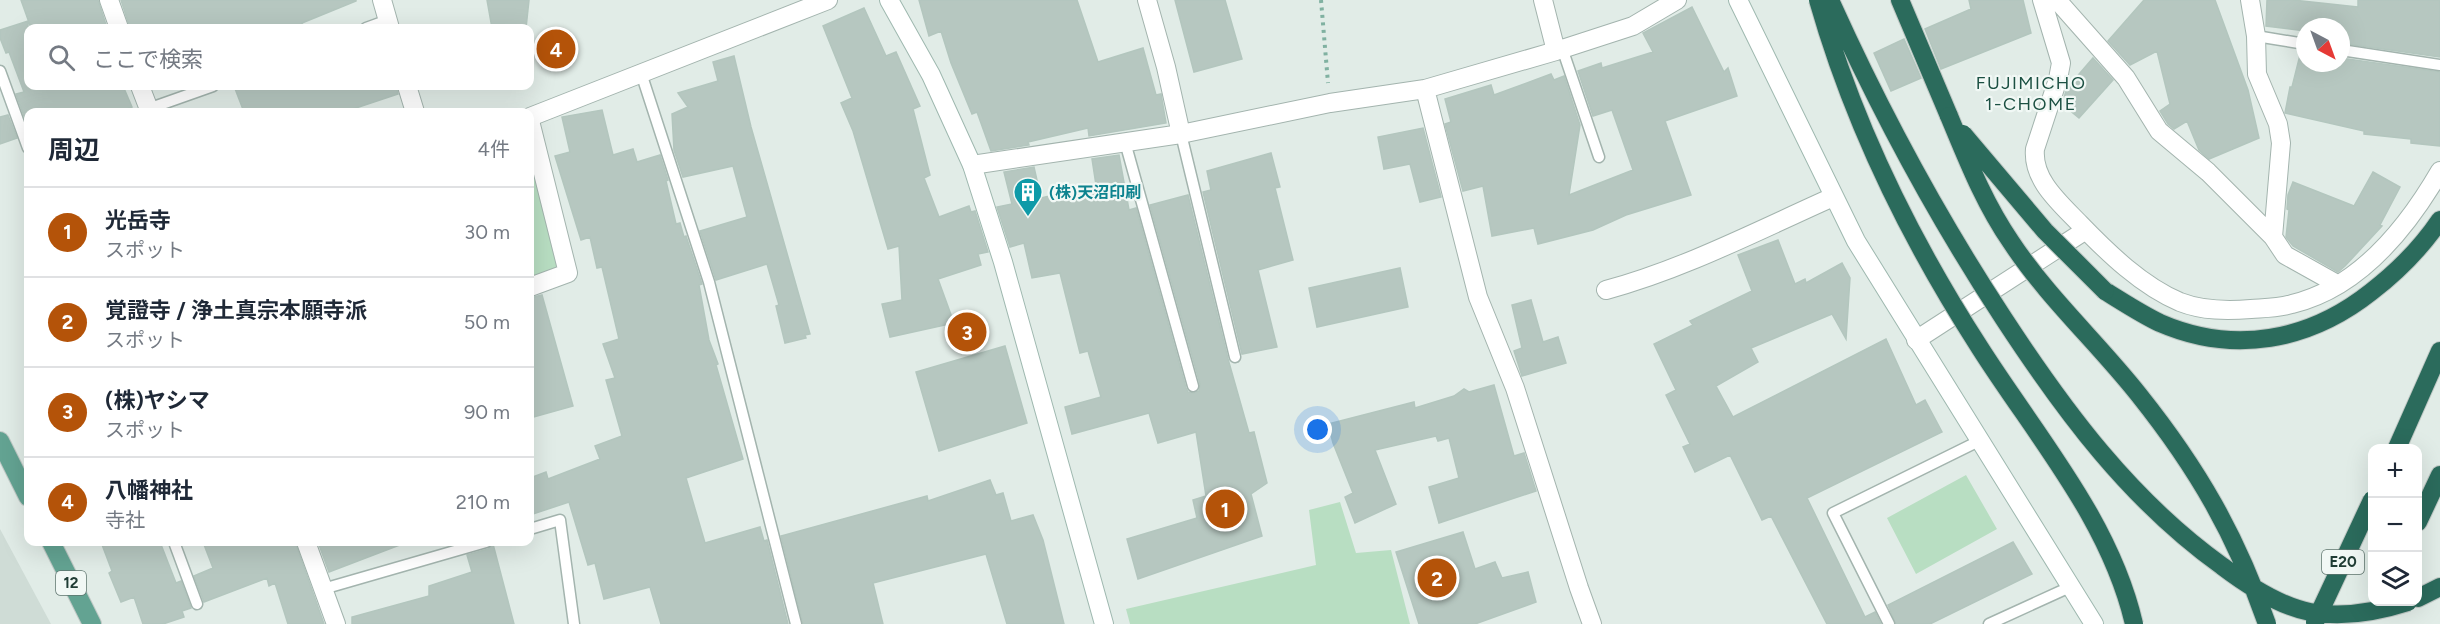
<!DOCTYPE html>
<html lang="ja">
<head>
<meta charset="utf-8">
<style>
  body { margin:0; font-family:Figtree,"Noto Sans JP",sans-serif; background:#f6f6f7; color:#1f2937 }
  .controls { position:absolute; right:18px; bottom:18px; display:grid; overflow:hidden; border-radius:12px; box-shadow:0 6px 24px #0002 }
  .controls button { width:54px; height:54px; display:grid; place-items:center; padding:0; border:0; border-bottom:2px solid #e0e1e3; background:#fff; color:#1f2937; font:30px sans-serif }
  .compass { position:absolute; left:2296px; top:18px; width:54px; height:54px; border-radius:50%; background:#fff; box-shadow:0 6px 24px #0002; rotate:139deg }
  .you { position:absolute; left:1318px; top:430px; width:21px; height:21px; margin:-15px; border:4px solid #fff; border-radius:50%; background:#1a73e8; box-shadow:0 0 0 9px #1a73e833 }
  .badge { display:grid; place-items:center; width:39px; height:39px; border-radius:50%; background:#b45309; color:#fff; font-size:20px; font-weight:700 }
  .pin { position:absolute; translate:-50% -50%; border:3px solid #fff; box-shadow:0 2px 6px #0006 }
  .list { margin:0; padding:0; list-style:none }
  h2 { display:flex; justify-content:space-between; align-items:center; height:78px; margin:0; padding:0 24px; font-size:26px }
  h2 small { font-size:20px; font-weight:400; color:#747a83 }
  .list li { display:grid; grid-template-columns:39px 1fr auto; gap:18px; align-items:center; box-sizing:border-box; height:90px; padding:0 24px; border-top:2px solid #e0e1e3 }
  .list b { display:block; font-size:22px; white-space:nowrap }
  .list p { margin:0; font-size:20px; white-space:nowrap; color:#747a83 }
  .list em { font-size:20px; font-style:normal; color:#747a83 }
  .icon { flex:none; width:33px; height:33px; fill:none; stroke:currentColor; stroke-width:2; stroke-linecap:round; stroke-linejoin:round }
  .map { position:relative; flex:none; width:2440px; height:624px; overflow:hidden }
  .search { position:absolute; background:#fff; box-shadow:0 6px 24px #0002; left:24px; top:24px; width:510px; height:66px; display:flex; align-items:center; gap:15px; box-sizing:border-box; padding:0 21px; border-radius:12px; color:#747a83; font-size:22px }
  .panel { position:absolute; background:#fff; box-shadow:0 6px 24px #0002; left:24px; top:108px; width:510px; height:438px; border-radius:12px }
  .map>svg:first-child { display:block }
</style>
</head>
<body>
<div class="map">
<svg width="2440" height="624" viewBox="0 0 2440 624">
  <rect width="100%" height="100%" fill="#e1ece7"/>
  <path fill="#cfdcd6" d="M0 529 51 624H0Z"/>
  <path fill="#b8dec2" d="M530 152 558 270 530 279Z
    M1966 475 1997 529 1916 574 1887 518Z
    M1340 502 1356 553 1391 550 1410 624H1130L1126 609 1316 565 1309 510Z"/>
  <path fill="#b6c7c0" stroke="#b3c6be" stroke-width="1.5" d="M21 0H98L107 28H31Z
    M121 0H356V1L302 23 304 28H130Z
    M487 0H529L526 28H492Z
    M919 0H1077L1098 62 1143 48 1156 95 1161 94 1166 123 1089 136 1088 128 1028 142 1029 145 991 151 977 112 972 114 951 63 941 31 929 36Z
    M1175 0H1225L1242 59 1194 72Z
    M1969 0H2023L2031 33 1941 69 1925 29 1971 9Z
    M2144 0H2215L2248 90 2259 138 2209 159 2199 150 2187 121 2174 129 2168 124 2160 111 2170 104 2157 51 2130 65 2108 41Z
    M2267 0H2293L2358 7V0H2440V57L2341 43V27H2305V31L2266 26Z
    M1692 7 1724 72 1728 68 1737 96 1665 121 1691 195 1626 215 1593 230 1538 244 1534 228 1492 236 1483 186 1463 191 1445 124 1451 122 1445 99 1491 85 1494 95 1551 74 1554 80 1564 76 1580 125 1569 195 1633 170 1612 110 1593 116 1578 71 1601 63 1602 68 1653 52 1643 33Z
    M864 8 886 56 896 52 920 106 913 109 930 175 924 178 939 217 969 206 971 212 975 211 988 252 978 254 981 265 938 279 954 323 890 337 882 304 902 300 899 246 888 249 853 131 841 103 852 98 823 26Z
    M28 21V86H123L132 107 118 112H28V127L16 94 24 92 9 52 6 53 0 38V30Z
    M1904 39 1921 78 1891 91 1874 53Z
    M2301 51H2305V63H2341V58L2440 72V146L2411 143V139L2364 134V131L2285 113 2290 87H2292Z
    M734 56 751 127 810 334 805 335 806 338 785 343 776 306 779 305 767 264 716 280 700 231 747 217 733 166 683 177 674 150 672 114 688 107 678 93 718 81 713 62Z
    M2093 58 2113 80 2079 118 2062 104 2067 88Z
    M234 86H396L398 94 344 112H244Z
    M602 110 613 155 633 149 637 162 660 155 668 180 666 181 676 224 680 223 684 237 686 236 702 284 699 285 709 340 718 364 716 365 743 459 686 478 705 543 760 527 764 541 767 540 788 624H661L650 587 604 599 595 563 588 565 569 502 530 515V478L546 472 548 479 600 459 595 446 622 436 606 380 615 378 603 344 619 339 602 267 597 268 590 237 581 240 555 156 570 152 562 117Z
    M8 115 17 138 0 144V117Z
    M1423 128 1441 197 1420 202 1410 164 1384 169 1378 137Z
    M1271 153 1280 187 1275 188 1293 260 1258 270 1277 347 1242 354 1203 192 1211 190 1207 171Z
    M1119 155 1129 210 1136 208 1186 388 1188 392 1194 393 1199 391 1200 384 1150 205 1188 195 1228 359 1249 433 1254 432 1267 483 1251 494 1262 536 1138 579 1127 539 1197 518 1193 500 1206 496 1196 432 1158 443 1149 413 1072 434 1065 407 1101 397 1088 351 1080 353 1060 273 1032 278 1024 243 1010 247 997 207 1012 204 1004 172 1034 167 1041 198 1096 185 1092 159Z
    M2373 172 2400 187 2380 225 2382 226 2345 266 2338 272 2293 246 2286 237 2289 210 2287 209 2288 195 2293 182 2354 206Z
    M1778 240 1795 284 1805 279 1806 283 1842 263 1850 278 1846 339 1832 314 1751 348 1758 362 1716 386 1733 417 1886 339 1916 405 1925 400 1942 432 1807 498 1865 617 1875 612 1881 624H1827L1771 516 1762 520 1730 455 1695 472 1683 447 1690 444 1666 395 1676 390 1654 344 1693 325 1690 321 1752 291 1738 255Z
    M1400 268 1408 307 1317 327 1309 288Z
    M542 295 573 406 530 418V298Z
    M1531 300 1543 342 1558 337 1566 363 1522 376 1514 351 1522 348 1512 305Z
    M1005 346 1027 423 939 451 916 372Z
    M1494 385 1514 456 1524 453 1536 491 1439 523 1429 487 1459 478 1449 438 1438 441 1436 436 1375 450 1396 504 1355 523 1345 497 1353 493 1333 443 1328 424 1414 402 1415 408 1454 396 1464 389 1469 392Z
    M990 480 996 495 1003 493 1011 521 1033 515 1043 540 1064 624H1007L986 554 873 583 883 624H803L781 536 927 496 928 501Z
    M1463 532 1475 569 1495 562 1502 578 1528 572 1536 602 1475 624H1419L1396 552Z
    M101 542H160L176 583 181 581 191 608 182 611 184 617 163 624H143L134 597 121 602 109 573 112 571Z
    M203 542H295L324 624H288L275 583 269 586 267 578 204 602 194 576 213 568Z
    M318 542H405V543L329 572Z
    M2013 542 2032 574 1930 624H1896L1888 605Z
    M493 544 514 624H352V617L429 596V586L472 572 467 555 488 549Z"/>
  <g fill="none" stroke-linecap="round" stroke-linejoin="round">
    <g stroke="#a3b4ae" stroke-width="13">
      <path id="lane" d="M366 28 388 20
        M2256 36 2305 44
        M1562 48 1599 157
        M2341 50 2440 65
        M0 71 28 148
        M641 73 709 282 796 624
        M148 109 213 86
        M1181 134 1235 357
        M1125 142 1193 386
        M530 529 560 520 574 624
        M174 542 197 604
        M323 589 486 542
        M1889 624 1833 513 1981 440
        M1989 624 2070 587"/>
    </g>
    <g stroke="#a3b4ae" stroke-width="20">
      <path id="street" d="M109 0 119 28
        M382 0 390 28
        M1147 0 1166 67 1181 134
        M1543 0 1556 51
        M2042 0 2061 63 2058 79 2035 149C2032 180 2060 203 2080 224 2108 253 2142 286 2180 302 2203 311 2227 311 2251 309 2265 308 2279 308 2292 304 2359 288 2407 228 2440 171
        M2057 0 2126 78 2159 131 2208 172 2273 237
        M2250 0 2256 36 2257 74 2278 124 2281 143 2273 237 2285 255 2337 284
        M140 86 150 112
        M407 86 415 112
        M1425 89 1478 297 1515 388 1579 588 1592 624
        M530 117 828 0
        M530 121 568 273 530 287
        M972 165 1181 134 1330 103 1425 89 1556 51 1633 26 1677 0
        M1606 290C1684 269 1759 230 1833 197
        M1916 340 2086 230
        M306 542 336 624"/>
    </g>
    <g stroke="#9eb8af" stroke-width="20">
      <path id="secondary" d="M889 0 931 75 972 165 1003 262 1104 624
        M1738 0 1856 241 2094 624"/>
    </g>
    <g stroke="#c1c9c6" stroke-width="20">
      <path id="primary" d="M0 441 28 497
        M51 542 92 624"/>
    </g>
    <g stroke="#c1c9c6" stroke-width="20">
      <path id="highway" d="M1900 0 1949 116
        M2105 291C2123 302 2141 314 2160 323 2234 355 2309 341 2371 292 2397 272 2421 248 2440 220
        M2397 448 2440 351
        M2418 522 2440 475
        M2418 598 2440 587"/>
    </g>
    <path stroke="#80b1a1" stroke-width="4" stroke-dasharray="3 4.5" stroke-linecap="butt" d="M1321 0 1328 83"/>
    <use href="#lane" stroke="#fff" stroke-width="10"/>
    <use href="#street" stroke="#fff" stroke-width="18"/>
    <use href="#secondary" stroke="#fff" stroke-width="18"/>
    <use href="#primary" stroke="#63a392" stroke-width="18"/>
    <use href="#highway" stroke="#2b6b5c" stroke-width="18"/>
    <g stroke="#c1c9c6" stroke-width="20" stroke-linecap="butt">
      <path id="highway-bridge" d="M1818 0C1853 123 1911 241 1980 348 2036 436 2110 520 2134 624
        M1830 0C1880 111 1937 217 2004 319 2065 412 2130 500 2222 566 2247 585 2279 606 2310 612 2343 618 2377 612 2408 602
        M1949 116C1967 159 1984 203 2011 242 2048 298 2098 343 2139 395 2198 469 2236 535 2267 624
        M1963 134 2045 231 2105 291
        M2315 622 2372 500"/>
    </g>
    <use href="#highway-bridge" stroke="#2b6b5c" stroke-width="18"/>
  </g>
  <defs>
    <g id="building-pin" transform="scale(1.5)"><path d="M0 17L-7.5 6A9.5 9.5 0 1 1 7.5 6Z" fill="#0f9aa8" stroke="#f1f8f5"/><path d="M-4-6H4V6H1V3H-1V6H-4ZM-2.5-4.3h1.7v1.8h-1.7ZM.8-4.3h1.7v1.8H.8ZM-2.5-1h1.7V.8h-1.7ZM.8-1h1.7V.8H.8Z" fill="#fff"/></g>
  </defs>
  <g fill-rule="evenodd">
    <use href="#building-pin" x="1028" y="192"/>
  </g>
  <g text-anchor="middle" stroke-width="4.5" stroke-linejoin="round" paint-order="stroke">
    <g fill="#f1f8f5" stroke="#5f756f" stroke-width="1.5">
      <rect x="2322" y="550" width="42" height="24" rx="4.5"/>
      <rect x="56" y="571" width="30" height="24" rx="4.5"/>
    </g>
    <g font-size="15" font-weight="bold" fill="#203d35">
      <text x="2343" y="567">E20</text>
      <text x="71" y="588">12</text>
    </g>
    <g font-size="16" font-weight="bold" fill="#0d838f" stroke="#f1f8f5" text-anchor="start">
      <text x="1049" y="198">(株)天沼印刷</text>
    </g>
    <g font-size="18" letter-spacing="1.5" fill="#1b5042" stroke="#f1f8f5">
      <text x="2031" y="89">FUJIMICHO<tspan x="2031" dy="21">1-CHOME</tspan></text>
    </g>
  </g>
</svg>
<div class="controls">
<button>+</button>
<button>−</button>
<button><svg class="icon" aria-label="layers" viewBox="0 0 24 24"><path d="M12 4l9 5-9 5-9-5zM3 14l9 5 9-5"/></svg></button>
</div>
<svg class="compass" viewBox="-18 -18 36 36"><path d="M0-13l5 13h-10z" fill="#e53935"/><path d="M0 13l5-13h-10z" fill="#747a83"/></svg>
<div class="you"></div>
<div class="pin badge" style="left:1225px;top:509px">1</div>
<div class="pin badge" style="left:1437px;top:578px">2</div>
<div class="pin badge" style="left:967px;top:332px">3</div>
<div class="pin badge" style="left:556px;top:49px">4</div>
<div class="search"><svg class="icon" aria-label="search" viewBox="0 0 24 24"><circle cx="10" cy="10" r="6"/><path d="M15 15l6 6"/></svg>ここで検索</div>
<section class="panel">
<h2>周辺<small>4件</small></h2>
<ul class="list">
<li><span class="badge">1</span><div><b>光岳寺</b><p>スポット</p></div><em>30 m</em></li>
<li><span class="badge">2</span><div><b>覚證寺 / 浄土真宗本願寺派</b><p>スポット</p></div><em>50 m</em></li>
<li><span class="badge">3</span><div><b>(株)ヤシマ</b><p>スポット</p></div><em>90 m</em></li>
<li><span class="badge">4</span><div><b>八幡神社</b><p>寺社</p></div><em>210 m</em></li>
</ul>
</section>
</div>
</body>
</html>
